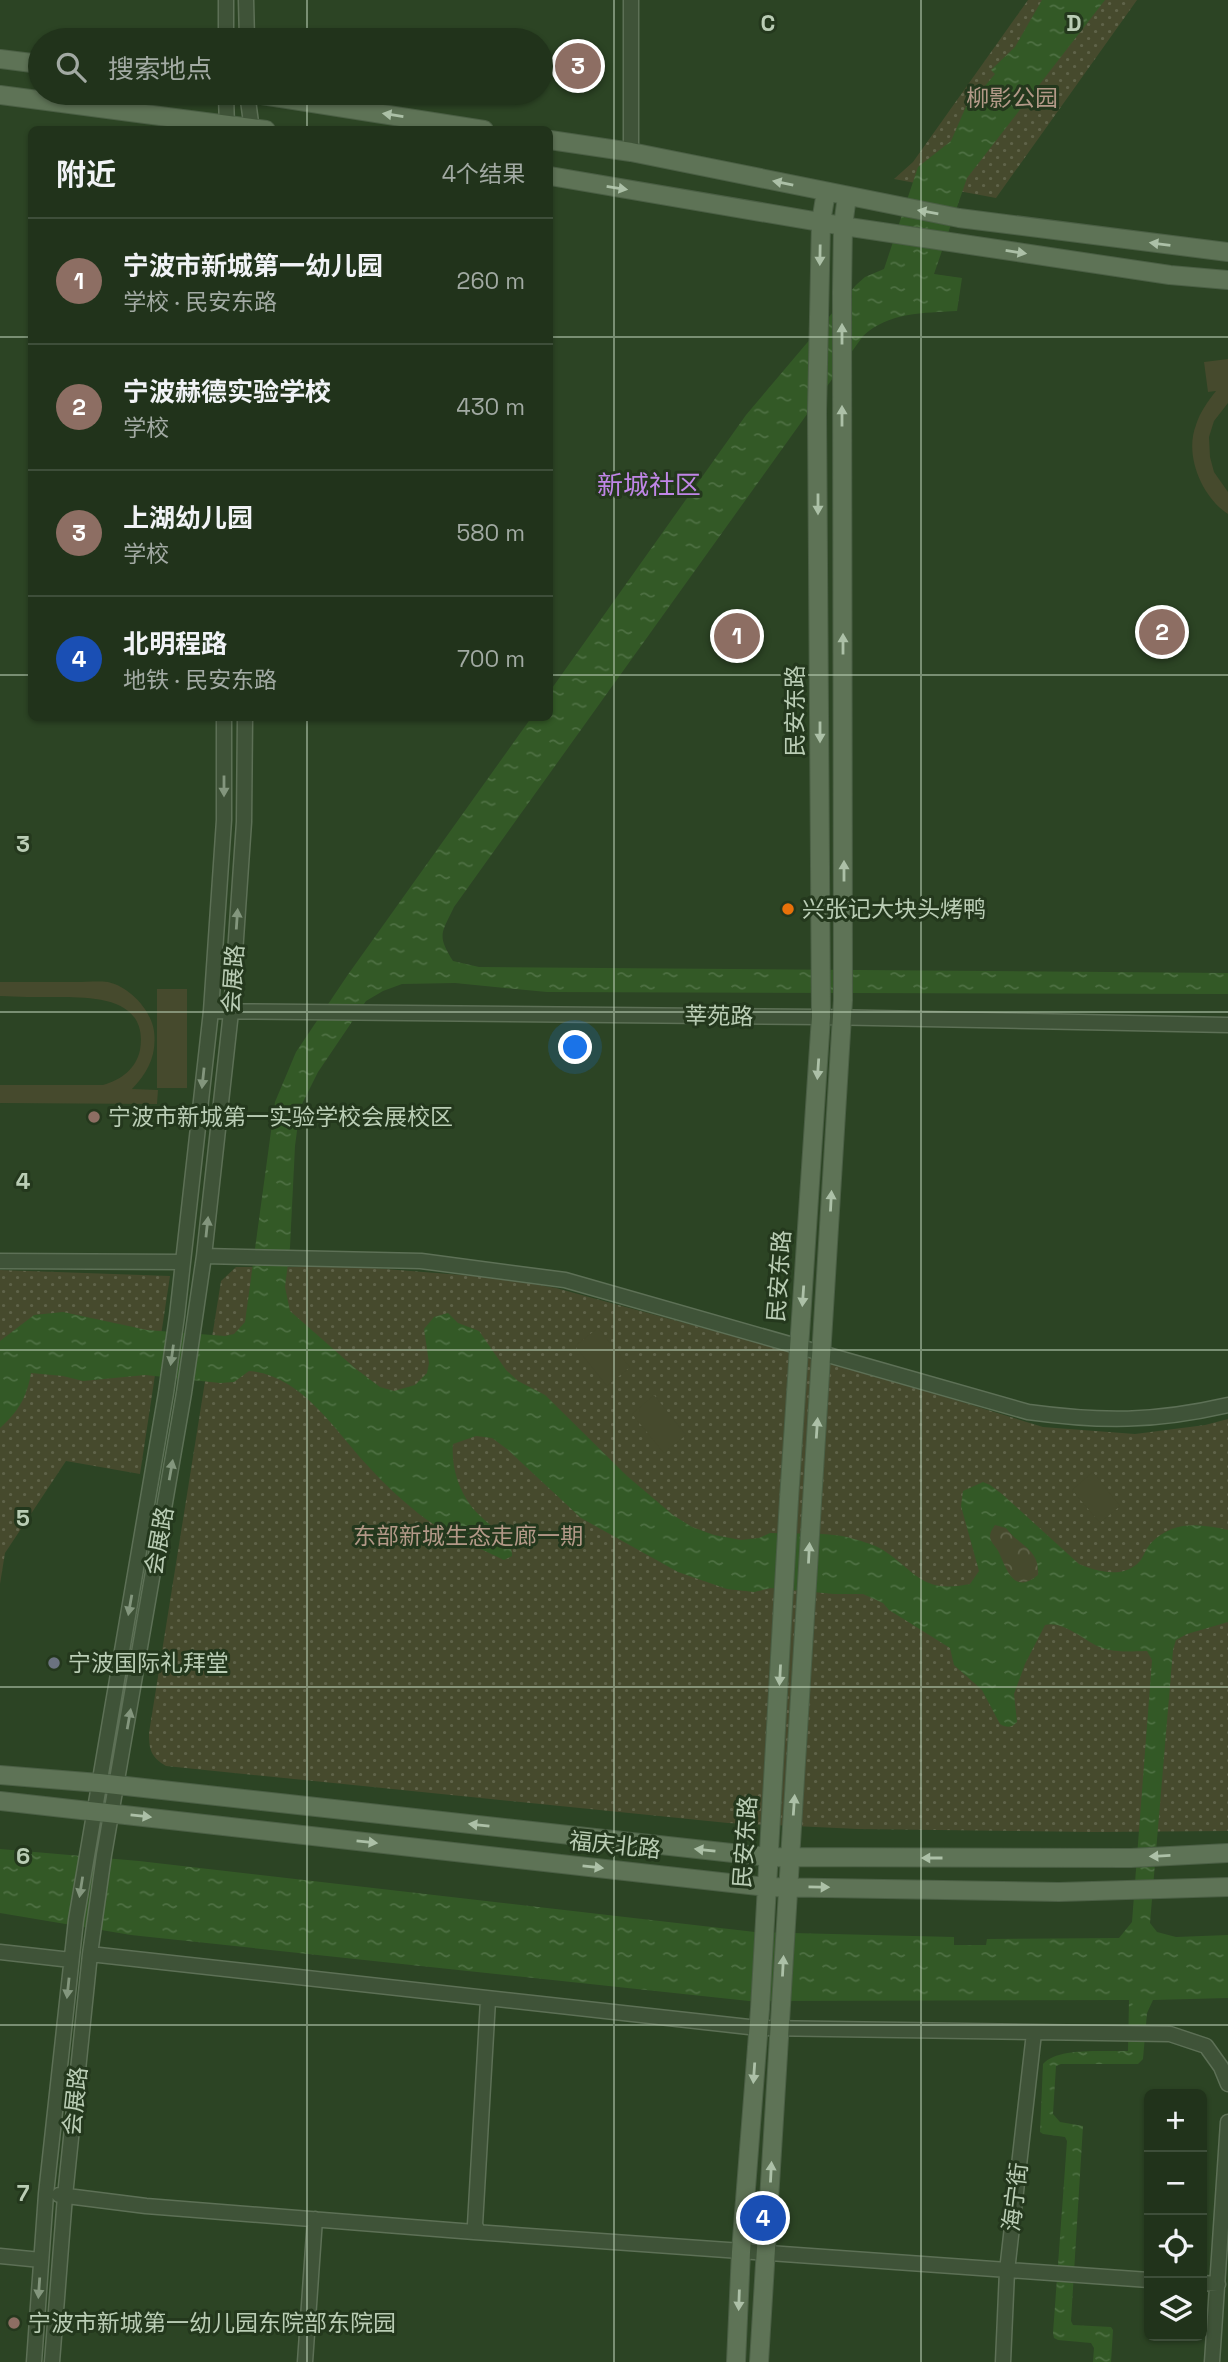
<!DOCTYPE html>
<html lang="zh">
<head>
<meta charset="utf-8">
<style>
  body { margin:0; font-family:"Space Grotesk","Noto Sans SC",sans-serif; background:#293b24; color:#f1f3f6 }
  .controls { position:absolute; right:21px; bottom:21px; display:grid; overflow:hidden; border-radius:10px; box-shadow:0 2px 5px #0004 }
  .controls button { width:63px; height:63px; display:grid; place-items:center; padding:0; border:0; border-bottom:2px solid #3e4e3a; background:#21331b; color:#f1f3f6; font:35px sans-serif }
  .you { position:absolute; left:576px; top:1048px; width:24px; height:24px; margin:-18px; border:5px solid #fff; border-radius:50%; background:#1a73e8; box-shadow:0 0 0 10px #1a73e833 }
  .badge { display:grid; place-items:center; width:46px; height:46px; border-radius:50%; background:#a2ff88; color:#fff; font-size:23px; font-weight:700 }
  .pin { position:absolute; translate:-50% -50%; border:4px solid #fff; box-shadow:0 2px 7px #0006 }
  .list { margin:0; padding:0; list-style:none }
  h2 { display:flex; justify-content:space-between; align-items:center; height:91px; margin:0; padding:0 28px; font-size:30px }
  h2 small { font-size:23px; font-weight:400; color:#a2aaa3 }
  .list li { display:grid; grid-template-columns:46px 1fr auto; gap:21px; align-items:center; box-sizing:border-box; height:126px; padding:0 28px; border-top:2px solid #3e4e3a }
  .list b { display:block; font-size:26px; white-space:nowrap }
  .list p { margin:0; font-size:23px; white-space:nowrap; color:#a2aaa3 }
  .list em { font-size:23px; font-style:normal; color:#a2aaa3 }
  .icon { flex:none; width:38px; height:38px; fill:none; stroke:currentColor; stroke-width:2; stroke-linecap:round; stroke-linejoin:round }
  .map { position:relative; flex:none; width:1228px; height:2362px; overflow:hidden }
  .search { position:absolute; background:#21331b; box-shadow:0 2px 5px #0004; left:28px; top:28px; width:525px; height:77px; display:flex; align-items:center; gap:18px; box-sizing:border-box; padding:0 24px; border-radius:38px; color:#a2aaa3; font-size:26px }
  .panel { position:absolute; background:#21331b; box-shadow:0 2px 5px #0004; left:28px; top:126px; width:525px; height:595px; border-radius:10px }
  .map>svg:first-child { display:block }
</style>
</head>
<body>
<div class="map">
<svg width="1228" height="2362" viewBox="0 0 1228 2362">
  <defs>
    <pattern id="green-dots" width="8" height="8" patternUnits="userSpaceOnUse" patternTransform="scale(1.75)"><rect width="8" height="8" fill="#464a2d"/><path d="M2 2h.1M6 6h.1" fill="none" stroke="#5f6349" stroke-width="1.8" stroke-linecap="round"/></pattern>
    <pattern id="forest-crowns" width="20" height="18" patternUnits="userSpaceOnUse" patternTransform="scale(1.75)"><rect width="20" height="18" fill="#464a2d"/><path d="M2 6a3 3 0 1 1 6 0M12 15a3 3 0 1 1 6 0" fill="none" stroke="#5f6349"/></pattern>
    <pattern id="water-ripples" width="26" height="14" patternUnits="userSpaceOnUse" patternTransform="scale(1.75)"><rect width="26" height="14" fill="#335926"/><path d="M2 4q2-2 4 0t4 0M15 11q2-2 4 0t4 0" fill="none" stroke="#4e7043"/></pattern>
  </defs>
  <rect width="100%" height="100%" fill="#2c4424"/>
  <path fill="url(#green-dots)" d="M1028 0H1137L996 198 894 179 913 162Z
    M236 1267H360L500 1278 556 1288 858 1370 1043 1427 1135 1434 1205 1425 1228 1419V1831L1093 1832 858 1829 728 1823 166 1766C151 1757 149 1750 149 1733L221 1281Z
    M0 1270 170 1276 140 1474 66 1461 5 1553 0 1584Z"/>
  <path fill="url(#forest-crowns)" d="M995 1525 1006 1528C1019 1547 1040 1549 1038 1575 1014 1594 1008 1573 1000 1555 995 1543 983 1541 995 1525Z"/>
  <path fill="#464a2d" d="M1228 359V403L1214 421 1209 437 1210 457 1214 472 1228 492V514C1202 497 1184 455 1196 425 1200 412 1208 401 1216 391L1208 392 1204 362Z
    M0 982C25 982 51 982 76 982 86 982 98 981 108 982 130 987 151 1010 154 1031 157 1055 148 1072 132 1089L158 1090 157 1104 0 1103V1085H103C121 1080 136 1069 140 1050 149 996 90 997 54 997 36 997 18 997 0 996Z
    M157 989H187V1088H157Z
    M598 1328 630 1367 607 1386 575 1346Z
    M654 1395 686 1435 664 1453 632 1414Z
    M1093 1472 1120 1506 1100 1523 1072 1490Z"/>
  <path fill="url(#water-ripples)" fill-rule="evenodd" d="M1042 0H1105L967 178 934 274 962 278 957 311C923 313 889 312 863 336L454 907C441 934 437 935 453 961L479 967 1228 973V994L547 992 455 983 402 984 383 991 366 1001 318 1072 300 1108 295 1146 290 1247 285 1287 290 1311 356 1369 380 1387 394 1391 415 1385 427 1373 429 1363 424 1329 434 1317 448 1313 458 1323 479 1331 506 1370 518 1381 545 1395 627 1476 673 1515 692 1527 714 1535 741 1540 759 1538 770 1533C793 1534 825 1532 847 1537 858 1540 873 1544 883 1550 917 1572 921 1594 970 1584L979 1571 961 1506 963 1491 983 1482 990 1485 1002 1494 1079 1564C1098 1572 1124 1579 1140 1561 1144 1556 1146 1548 1151 1543 1174 1520 1200 1524 1228 1530V1622L1187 1634 1176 1640 1173 1650 1150 1923 1157 1932 1176 1937 1228 1935V1998L1153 2000 1147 2013 1143 2059 1138 2064H1061L1056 2066 1053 2114 1060 2122 1083 2126 1071 2321 1073 2325 1111 2327 1113 2330 1111 2362H1093L1094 2348 1091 2343 1058 2340 1054 2338 1053 2333 1067 2141 1065 2137 1043 2134 1040 2132 1043 2064C1058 2047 1105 2052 1128 2051L1129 2000 749 2001 131 1935 0 1913V1849L139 1861 755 1932 954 1937V1945H986L987 1939 1119 1938 1132 1922 1152 1660 1147 1651C1132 1651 1117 1653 1102 1648 1085 1642 1064 1620 1045 1625L1025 1664 1014 1694 1017 1722C1011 1728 1007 1728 1000 1724L982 1690 954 1665 950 1648 889 1610 883 1603 863 1594H834L771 1588 754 1592 727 1589 678 1572 581 1518 507 1449 492 1438 476 1436 453 1444C451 1466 458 1488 471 1506 481 1520 514 1540 512 1556L504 1560C475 1546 445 1534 419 1514 402 1500 383 1483 368 1466 335 1431 302 1375 249 1371L234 1382 220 1383 145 1375 83 1381 63 1376 31 1373C27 1397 18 1412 0 1428V1341L34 1315 63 1312 147 1330 225 1336 234 1334 245 1322 275 1102 296 1052 347 976 531 718H550V691L746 415 856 285 865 277 884 269 918 167 951 141 972 93 974 99 995 74 991 70 1015 47ZM995 1525 1006 1528C1019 1546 1040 1549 1038 1575 1015 1594 1008 1573 1000 1555 996 1543 983 1541 995 1525Z"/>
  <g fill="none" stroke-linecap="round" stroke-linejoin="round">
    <g stroke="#5d7056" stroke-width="17">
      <path id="minor" d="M246 0 247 40
        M631 0V152
        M226 40V0
        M226 93 227 130
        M247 93 252 130
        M211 1011 821 1017 1228 1025
        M204 1256 421 1261 565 1280 1028 1412C1102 1422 1154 1422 1228 1405
        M0 1261 183 1262
        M0 1952 71 1960
        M90 1954 758 2028 1170 2034 1206 2046 1221 2067 1228 2084
        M59 2195 146 2206 474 2232 1149 2280
        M478 2231 475 2225 488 2000
        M0 2256 41 2260
        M1202 2283 1218 2284
        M34 2362 46 2194 76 1920 166 1393 177 1316 211 1011 224 820V718
        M52 2362 65 2196 90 1954 104 1855 184 1393 204 1256 231 1012 244 822 245 718
        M305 2362 315 2219
        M1003 2362 1007 2271 1034 2033
        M1212 2362 1228 2122"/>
    </g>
    <g stroke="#4b5f45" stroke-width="20">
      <path id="major" d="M0 59 40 64
        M248 93 484 130
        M0 95 266 130
        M550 140 631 152 959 218 1228 252
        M550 176 843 226 1170 275 1228 280
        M0 1775 99 1783 768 1857 1131 1858 1228 1853
        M0 1801 766 1887 1059 1892 1228 1887
        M736 2362 741 2252 760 2009 789 1499 821 1017 817 412 821 222 826 192
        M759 2362 843 1000 842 292 843 226 847 196"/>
    </g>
    <use href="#minor" stroke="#3f5338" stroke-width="14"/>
    <use href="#major" stroke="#5e7356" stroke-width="18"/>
  </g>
  <defs><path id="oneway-solid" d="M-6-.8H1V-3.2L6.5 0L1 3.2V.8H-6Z" transform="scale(1.75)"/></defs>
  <g fill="#acc0a7">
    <use href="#oneway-solid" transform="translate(393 115) rotate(-171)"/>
    <use href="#oneway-solid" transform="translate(783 183) rotate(-168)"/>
    <use href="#oneway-solid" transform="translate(617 188) rotate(9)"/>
    <use href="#oneway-solid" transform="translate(928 212) rotate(-170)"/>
    <use href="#oneway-solid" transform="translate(1160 244) rotate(-173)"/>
    <use href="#oneway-solid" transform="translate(1016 252) rotate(9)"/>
    <use href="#oneway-solid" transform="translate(820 255) rotate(91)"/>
    <use href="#oneway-solid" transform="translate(842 334) rotate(-90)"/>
    <use href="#oneway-solid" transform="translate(842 416) rotate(-90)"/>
    <use href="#oneway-solid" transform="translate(818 504) rotate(90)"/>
    <use href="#oneway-solid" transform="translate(843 644) rotate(-90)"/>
    <use href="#oneway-solid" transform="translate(820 732) rotate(90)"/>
    <use href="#oneway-solid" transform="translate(844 871) rotate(-90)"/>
    <use href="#oneway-solid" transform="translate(818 1069) rotate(94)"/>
    <use href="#oneway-solid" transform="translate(831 1201) rotate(-87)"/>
    <use href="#oneway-solid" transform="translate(803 1296) rotate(94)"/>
    <use href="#oneway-solid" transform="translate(817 1428) rotate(-86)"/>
    <use href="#oneway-solid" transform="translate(809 1553) rotate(-87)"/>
    <use href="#oneway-solid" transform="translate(780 1675) rotate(93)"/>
    <use href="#oneway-solid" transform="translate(794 1805) rotate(-86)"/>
    <use href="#oneway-solid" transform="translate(141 1816) rotate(6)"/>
    <use href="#oneway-solid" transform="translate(479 1825) rotate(-174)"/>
    <use href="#oneway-solid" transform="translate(367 1842) rotate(6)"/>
    <use href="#oneway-solid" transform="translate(705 1850) rotate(-174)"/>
    <use href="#oneway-solid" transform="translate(1160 1856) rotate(177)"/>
    <use href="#oneway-solid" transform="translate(932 1858) rotate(-180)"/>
    <use href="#oneway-solid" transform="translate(593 1867) rotate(6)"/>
    <use href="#oneway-solid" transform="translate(819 1887) rotate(1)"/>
    <use href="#oneway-solid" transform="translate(783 1966) rotate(-87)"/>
    <use href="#oneway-solid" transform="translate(754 2073) rotate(94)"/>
    <use href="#oneway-solid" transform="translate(771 2172) rotate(-87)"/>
    <use href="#oneway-solid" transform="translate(739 2300) rotate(92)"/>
  </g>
  <g fill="#83967d">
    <use href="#oneway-solid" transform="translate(224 786) rotate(90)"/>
    <use href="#oneway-solid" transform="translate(237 919) rotate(-86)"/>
    <use href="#oneway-solid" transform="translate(203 1078) rotate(96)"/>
    <use href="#oneway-solid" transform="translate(207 1227) rotate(-84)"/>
    <use href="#oneway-solid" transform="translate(172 1355) rotate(98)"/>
    <use href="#oneway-solid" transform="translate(171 1470) rotate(-80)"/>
    <use href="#oneway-solid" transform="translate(130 1605) rotate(100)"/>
    <use href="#oneway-solid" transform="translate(129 1719) rotate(-80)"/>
    <use href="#oneway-solid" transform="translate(81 1887) rotate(99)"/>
    <use href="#oneway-solid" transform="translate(68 1988) rotate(96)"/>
    <use href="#oneway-solid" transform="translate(39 2288) rotate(94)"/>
  </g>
  <path fill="none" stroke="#bacdb5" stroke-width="2" stroke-opacity="0.55" d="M307 0V40M614 0V2362M921 0V2362M307 93V130M0 337H32M550 337H1228M0 675H32M550 675H1228M307 718V2362M0 1012H1228M0 1350H1228M0 1687H1228M0 2025H1228"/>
  <circle fill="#e8710a" stroke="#24381d" stroke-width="2.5" cx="788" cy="909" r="7"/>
  <g fill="#8d6e63" stroke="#24381d" stroke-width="2.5">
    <circle cx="94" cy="1117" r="7"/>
    <circle cx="14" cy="2323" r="7"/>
  </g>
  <circle fill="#6b7280" stroke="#24381d" stroke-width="2.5" cx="54" cy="1663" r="7"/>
  <g text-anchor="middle" stroke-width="6" stroke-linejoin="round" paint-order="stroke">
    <g font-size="23" fill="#b39988" stroke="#24381d">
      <text x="1012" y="106">柳影公园</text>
      <text x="468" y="1544">东部新城生态走廊一期</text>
    </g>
    <g font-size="23" fill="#bacdb5" stroke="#24381d">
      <text transform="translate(795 711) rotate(-90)" y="8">民安东路</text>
      <text transform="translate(233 979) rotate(-86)" y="8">会展路</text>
      <text transform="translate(719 1016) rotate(1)" y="8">莘苑路</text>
      <text transform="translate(779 1276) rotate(-86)" y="8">民安东路</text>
      <text transform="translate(159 1541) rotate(-80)" y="8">会展路</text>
      <text transform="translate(745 1842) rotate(-86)" y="8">民安东路</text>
      <text transform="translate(615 1845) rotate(6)" y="8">福庆北路</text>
      <text transform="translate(75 2101) rotate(-84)" y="8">会展路</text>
      <text transform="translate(1015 2197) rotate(-83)" y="8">海宁街</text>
    </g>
    <g font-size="23" fill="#bacdb5" stroke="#24381d" text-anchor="start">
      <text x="802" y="917">兴张记大块头烤鸭</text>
      <text x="108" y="1125">宁波市新城第一实验学校会展校区</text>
      <text x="68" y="1671">宁波国际礼拜堂</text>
      <text x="28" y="2331">宁波市新城第一幼儿园东院部东院园</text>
    </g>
    <g font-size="26" fill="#c086e7" stroke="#24381d">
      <text x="649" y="494">新城社区</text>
    </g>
  </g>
  <g font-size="23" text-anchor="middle" font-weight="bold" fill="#bacdb5" stroke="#24381d" stroke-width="6" stroke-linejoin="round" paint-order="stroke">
    <text x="768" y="31">C</text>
    <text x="1074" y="31">D</text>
    <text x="23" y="852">3</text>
    <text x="23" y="1189">4</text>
    <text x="23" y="1526">5</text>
    <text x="23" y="1864">6</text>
    <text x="23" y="2201">7</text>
  </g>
</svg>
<div class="controls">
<button>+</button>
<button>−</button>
<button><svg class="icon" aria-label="locate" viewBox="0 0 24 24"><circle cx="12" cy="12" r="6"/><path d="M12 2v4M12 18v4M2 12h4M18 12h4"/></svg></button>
<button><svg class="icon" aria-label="layers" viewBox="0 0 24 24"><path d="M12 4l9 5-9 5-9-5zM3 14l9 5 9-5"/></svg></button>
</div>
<div class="you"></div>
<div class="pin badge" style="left:737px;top:636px;background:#8d6e63">1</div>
<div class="pin badge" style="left:1162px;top:632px;background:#8d6e63">2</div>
<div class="pin badge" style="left:578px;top:66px;background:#8d6e63">3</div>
<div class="pin badge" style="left:763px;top:2218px;background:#1a4fb4">4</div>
<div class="search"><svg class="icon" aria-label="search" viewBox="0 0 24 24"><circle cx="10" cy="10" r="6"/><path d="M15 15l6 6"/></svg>搜索地点</div>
<section class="panel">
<h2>附近<small>4个结果</small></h2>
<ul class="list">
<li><span class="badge" style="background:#8d6e63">1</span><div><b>宁波市新城第一幼儿园</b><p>学校 · 民安东路</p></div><em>260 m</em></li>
<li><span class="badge" style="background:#8d6e63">2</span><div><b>宁波赫德实验学校</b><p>学校</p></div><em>430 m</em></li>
<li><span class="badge" style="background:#8d6e63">3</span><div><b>上湖幼儿园</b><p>学校</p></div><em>580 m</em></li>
<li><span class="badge" style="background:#1a4fb4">4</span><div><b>北明程路</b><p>地铁 · 民安东路</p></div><em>700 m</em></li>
</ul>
</section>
</div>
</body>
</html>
